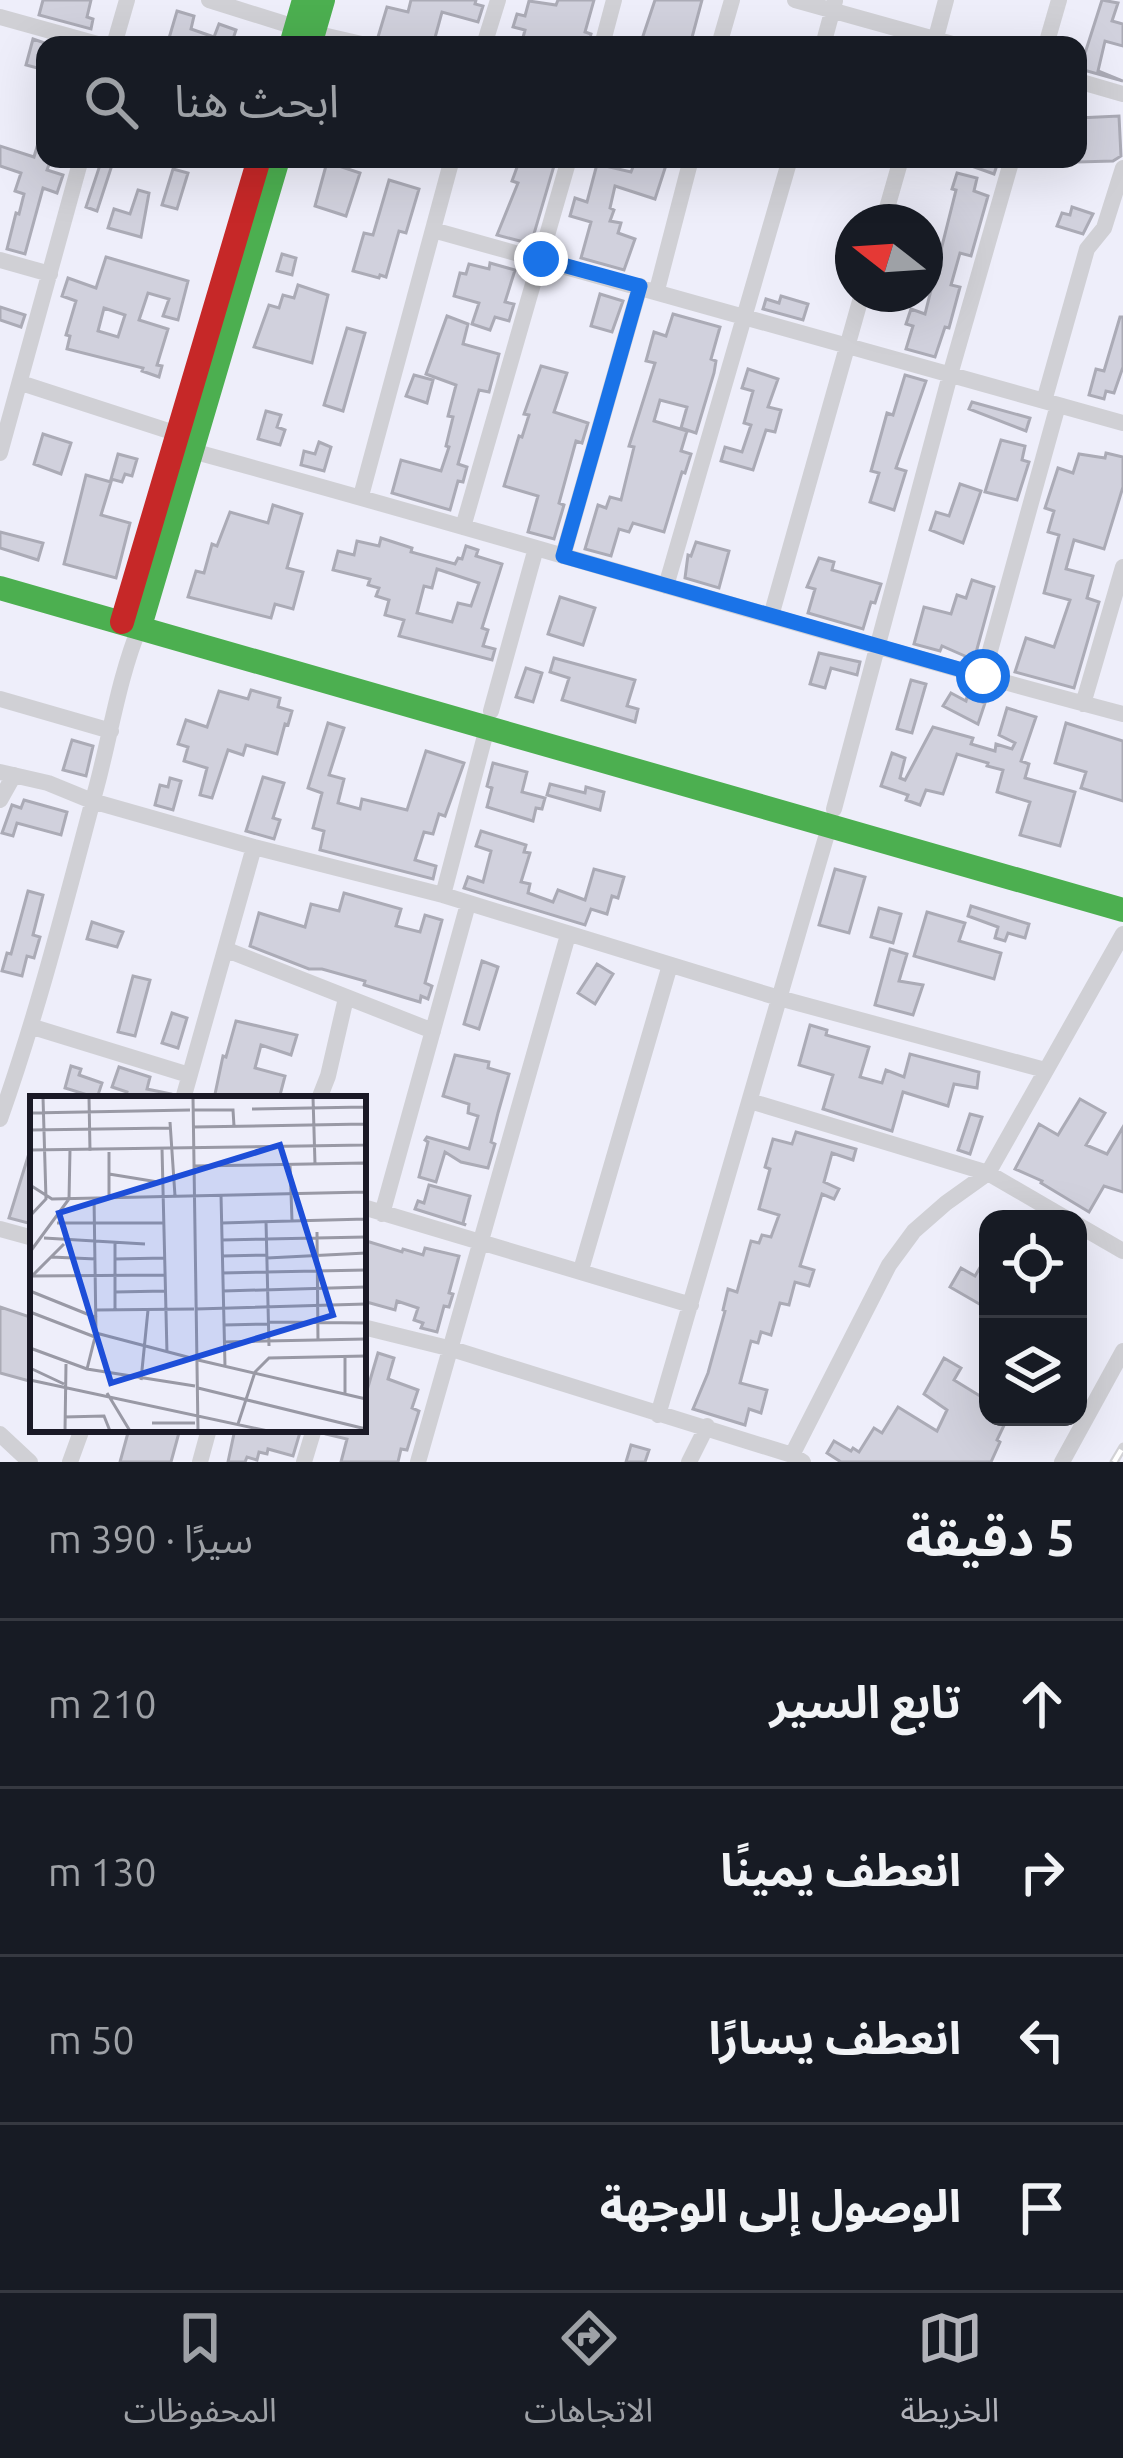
<!DOCTYPE html>
<html lang="ar">
<head>
<meta charset="utf-8">
<style>
  body { margin:0; font-family:Ubuntu,"Noto Sans Arabic",sans-serif; background:#20242c; color:#f1f3f6; direction:rtl }
  .controls { position:absolute; right:36px; bottom:36px; display:grid; overflow:hidden; border-radius:24px; box-shadow:0 12px 48px #0002 }
  .controls button { width:108px; height:108px; display:grid; place-items:center; padding:0; border:0; border-bottom:3px solid #363941; background:#171b24; color:#f1f3f6; font:60px sans-serif }
  .compass { position:absolute; left:835px; top:204px; width:108px; height:108px; border-radius:50%; background:#171b24; box-shadow:0 12px 48px #0002; rotate:287deg }
  .stop { position:absolute; width:36px; height:36px; margin:-27px; border:9px solid #1a73e8; border-radius:50%; background:#fff }
  .stop.end { background:#1a73e8; border-color:#fff; box-shadow:0 3px 12px #0008 }
  .list { margin:0; padding:0; list-style:none }
  h2 { display:flex; justify-content:space-between; align-items:center; height:156px; margin:0; padding:0 48px; font-size:51px }
  h2 small { font-size:39px; font-weight:400; color:#9ea1a6 }
  .list li { display:grid; grid-template-columns:78px 1fr auto; gap:36px; align-items:center; box-sizing:border-box; height:168px; padding:0 48px; border-top:3px solid #363941 }
  .list b { display:block; font-size:45px; white-space:nowrap }
  .list em { font-size:39px; font-style:normal; color:#9ea1a6 }
  .icon { flex:none; width:66px; height:66px; fill:none; stroke:currentColor; stroke-width:2; stroke-linecap:round; stroke-linejoin:round }
  .map { position:relative; flex:none; width:1123px; height:1462px; overflow:hidden; direction:ltr }
  .search { position:absolute; background:#171b24; box-shadow:0 12px 48px #0002; left:36px; right:36px; top:36px; height:132px; display:flex; align-items:center; gap:30px; box-sizing:border-box; padding:0 42px; border-radius:24px; color:#9ea1a6; font-size:45px }
  .sheet { height:828px; background:#171b24 }
  nav { display:flex; justify-content:space-around; align-items:center; box-sizing:border-box; height:168px; border-top:3px solid #363941; background:#171b24; font-size:33px; color:#9ea1a6 }
  nav a { display:grid; justify-items:center; gap:6px }
  nav .on { color:#b2b3ba }
  .map>svg:first-child { display:block }
</style>
</head>
<body>
<div class="map">
<svg width="1123" height="1462" viewBox="0 0 1123 1462">
  <rect width="100%" height="100%" fill="#eeeefa"/>
  <path fill="#d1d1dd" stroke="#ababb6" stroke-width="3" fill-rule="evenodd" d="M43 0H91L87 17 93 19 91 29 39 15Z
    M411 0H476L475 4 483 6 478 22 442 12 433 45H406L378 37 387 7 408 12Z
    M558 0H594L585 32 591 34 588 45H521L525 30 513 27 517 14 525 16 529 1 556 5Z
    M655 0H702L690 45H640Z
    M1102 0 1118 3 1112 21 1123 24V46L1105 41 1098 71 1123 81 1080 69Z
    M177 11 194 16 191 29 214 37 219 24 236 30 231 45H167Z
    M33 39 45 43V70L26 65Z
    M1119 116 1121 156 1113 161 1078 162V118Z
    M42 130H45V159H51L47 170 63 175 57 193 43 188 25 254 7 249 16 213 19 214 24 194 15 191 21 173 0 166V146L34 157Z
    M520 159H556L531 244 497 235 518 183 512 181Z
    M636 159H668L655 199 615 186 610 208 614 210 610 221 621 223 618 233 635 239 624 270 581 258 591 222 570 216 575 198 587 202 597 164 631 172Z
    M952 159H999L994 174Z
    M101 162 112 165 97 211 86 207Z
    M327 162 360 173 346 216 315 206Z
    M173 169 188 173 177 209 162 205Z
    M957 173 977 178 974 191 988 196 971 256 960 253 951 285 960 287 949 328 945 327 935 357 906 349 913 326 906 324 911 309 925 314 956 190 952 189Z
    M389 180 419 189 406 233 399 231 386 277 380 275 379 278 353 271 364 233 373 235Z
    M138 190 149 193 141 237 108 228 114 209 130 214Z
    M1072 207 1093 214 1083 234 1057 226 1062 213 1070 215Z
    M282 254 296 258 292 275 277 271Z
    M106 257 188 281 178 320 163 316 169 299 148 293 139 320 168 329 157 365 162 366 159 377 142 371 143 368 67 349 70 336 66 335 76 301 62 296 68 278 96 288ZM104 308 125 315 118 337 98 331Z
    M490 263 515 270 505 302 514 304 509 321 495 317 490 330 472 324 479 303 454 296 460 273 466 274 469 264 489 269Z
    M298 285 328 295 312 363 254 347 269 305 279 308 283 295 294 298Z
    M600 294 623 301 612 332 591 326Z
    M781 296 808 304 803 320 763 309 766 299 779 303Z
    M0 307 25 315 21 327 0 320Z
    M673 314 720 327 711 359 716 361 714 373 696 433 681 428 687 407 660 400 654 421 687 431 681 451 691 454 685 473 682 472 664 532 633 523 629 532 619 529 611 556 585 549 598 505 606 508 610 497 621 500 634 447 629 446 655 363 646 361 654 332 666 336Z
    M447 316 468 324 463 344 499 354 489 392 479 390 458 464 467 467 463 482 458 481 450 510 392 493 401 460 441 471 449 447 446 446 453 417 448 416 456 385 426 374Z
    M1120 317H1123V367L1114 393 1106 391 1104 399 1089 395 1096 369 1104 371Z
    M347 328 365 333 343 411 324 405Z
    M541 366 567 373 554 412 588 423 582 443 576 441 559 503 564 505 554 539 528 532 538 496 504 486 519 436 522 437 529 415 524 414Z
    M748 369 778 379 768 407 781 410 775 432 766 430 753 470 721 461 725 447 742 452 751 425 744 423 753 391 742 388Z
    M414 375 433 380 427 403 406 396Z
    M905 375 926 381 896 468 906 471 894 510 870 502 879 473 871 471 887 413 893 415Z
    M972 402 1030 418 1026 431 969 409Z
    M266 411 281 415 277 427 285 430 280 445 258 439Z
    M43 434 71 443 61 474 34 464Z
    M1001 440 1025 446 1022 460 1029 462 1017 500 985 492Z
    M319 442 331 447 324 471 301 465 304 451 315 454Z
    M1106 453 1123 457V487L1104 549 1074 540 1066 569 1093 576 1087 598 1099 602 1074 688 1015 672 1026 638 1054 647 1070 600 1044 593 1059 535 1048 532 1054 511 1045 508 1058 468 1073 473 1079 454 1105 458Z
    M118 454 137 459 132 476 125 474 122 482 111 479Z
    M86 475 111 482 101 515 130 523 116 578 64 564Z
    M960 484 981 491 963 543 930 530 936 512 949 516Z
    M273 505 302 514 287 568 303 572 293 609 275 604 271 618 188 597 196 571 204 573 212 544 217 546 230 512 268 523Z
    M0 532 43 543 38 560 0 548Z
    M381 538 412 548 411 552 455 564 458 558 462 559 466 546 478 550 476 556 502 564 482 628 488 630 483 646 495 649 492 660 399 636 404 620 385 615 389 600 376 596 379 588 368 585 370 579 333 570 338 551 354 555 357 541 379 546ZM437 569 479 583 471 606 458 603 452 622 417 613 424 586 432 588Z
    M696 542 729 551 719 588 685 578 688 555 691 556Z
    M819 558 834 562 832 570 881 584 875 603 871 602 863 629 808 613 815 589 807 587Z
    M972 580 994 587 974 660 942 646 940 651 914 644 924 607 951 614 957 595 966 598Z
    M560 597 595 608 583 645 548 634Z
    M819 653 860 662 857 675 831 668 825 688 810 684Z
    M554 658 635 680 627 706 638 709 635 722 562 700 569 678 550 672Z
    M526 668 542 673 533 702 516 697Z
    M911 680 926 684 912 733 897 729Z
    M251 690 280 698 278 707 292 711 288 725 285 724 277 754 246 745 243 755 228 750 212 798 200 795 207 768 184 761 188 747 178 744 186 720 207 727 219 691 248 699Z
    M951 693 966 701 967 697 985 703 978 724 943 706Z
    M1007 708 1036 717 1021 761 1029 764 1025 778 1075 792 1060 846 1020 835 1030 802 997 792 1003 770 987 766 988 763 957 754 943 794 926 790 920 805 906 800 908 795 881 786 892 753 905 758 900 778 905 780 933 727 973 738 971 744 995 751 996 744 1012 749 1015 743 999 735Z
    M328 723 344 728 329 775 344 779 338 803 360 809 362 799 407 810 426 751 464 763 445 816 439 814 433 834 424 832 415 860 436 866 433 879 320 850 324 831 313 828 322 793 308 788Z
    M1066 723 1123 741V801L1081 788 1086 772 1055 763Z
    M72 740 93 746 86 776 63 770Z
    M493 763 527 772 522 792 545 798 542 809 536 808 533 821 487 807 492 788 487 786Z
    M263 777 284 783 273 818 280 820 274 839 246 831Z
    M170 778 181 781 173 810 155 805 160 785 168 787Z
    M550 784 585 793 586 787 604 792 600 810 547 795Z
    M24 800 67 812 61 835 17 823 13 836 2 833 12 805 21 808Z
    M481 831 526 845 524 852 530 853 521 882 530 884 528 893 553 902 558 890 585 900 594 869 624 877 618 898 612 896 607 914 591 909 585 925 464 888 468 877 483 882 491 851 476 846Z
    M835 869 865 877 849 933 819 925Z
    M28 891 43 895 33 935 40 937 34 958 27 956 22 976 2 971 7 953 11 954Z
    M344 893 401 909 396 926 420 932 425 915 442 920 425 983 432 986 428 999 421 996 420 1002 403 997 364 985 365 981 322 969H309L250 946 259 913 305 927 311 904 339 911Z
    M971 906 1029 924 1025 938 1008 933 1005 941 995 938 998 927 968 916Z
    M879 908 901 914 893 943 871 937Z
    M927 912 965 923 959 941 1001 953 994 979 914 956Z
    M92 922 123 932 117 947 87 939Z
    M890 949 907 954 899 981 923 985 913 1015 875 1005Z
    M482 961 498 967 479 1029 464 1024Z
    M597 964 613 974 595 1004 578 993Z
    M133 976 150 980 135 1036 118 1032Z
    M172 1013 187 1018 178 1048 162 1043Z
    M236 1021 297 1035 291 1055 261 1045 255 1068 285 1076 279 1099H214L223 1056 226 1057Z
    M810 1025 827 1030 826 1035 869 1047 860 1077 882 1083 886 1070 904 1077 910 1054 979 1072 977 1088 954 1084 948 1106 903 1092 892 1131 823 1109 833 1075 799 1065Z
    M455 1055 489 1062 488 1068 509 1074 498 1113 491 1142 495 1144 488 1168 461 1162 445 1152 436 1182 419 1177 428 1142 425 1140 427 1137 469 1149 478 1116 468 1113 469 1104 443 1096Z
    M71 1066 81 1069 79 1075 102 1083 97 1098 65 1088Z
    M119 1067 150 1077 147 1089 171 1094V1099H125L127 1092 112 1087Z
    M1080 1099 1105 1113 1086 1145 1107 1154 1123 1127V1192L1104 1186 1089 1212 1041 1183 1042 1181 1015 1169 1039 1124 1058 1135Z
    M970 1114 982 1117 970 1154 958 1150Z
    M796 1132 856 1149 853 1160 832 1153 824 1182 839 1189 834 1199 822 1194 800 1266 814 1270 809 1286 795 1282 789 1305 780 1303 771 1335 761 1332 758 1343 751 1341 740 1383 767 1390 761 1413 749 1409 745 1425 693 1409 708 1373 725 1311 723 1310 728 1289 737 1292 751 1241 759 1243 762 1235 771 1237 779 1215 759 1209 770 1169 765 1167 773 1139 792 1144Z
    M31 1147 33 1148V1203L28 1223 9 1218Z
    M429 1185 470 1196 463 1223 466 1225 415 1209 418 1201 424 1203Z
    M363 1240 402 1252 403 1249 423 1255 425 1248 459 1256 449 1293 453 1294 449 1307 444 1306 437 1332 421 1328 423 1323 414 1320 418 1308 397 1301 395 1310 363 1301Z
    M988 1254V1309L950 1287 961 1268 975 1276Z
    M0 1307 33 1318V1382L0 1373Z
    M378 1353 394 1358 388 1379 418 1390 412 1408 419 1411 407 1450 401 1449 398 1462H341L347 1439 326 1434V1429H363V1404Z
    M944 1358 961 1368 954 1380 980 1396 988 1381V1417H1008L997 1440 1000 1442 991 1462H841L827 1453 834 1441 851 1451 853 1448 859 1452 874 1428 882 1433 898 1407 937 1431 947 1410 924 1394Z
    M129 1429H180L171 1462H120Z
    M235 1429H301L293 1456 268 1449 267 1454 259 1452 257 1460 247 1457 245 1462H228Z
    M631 1445 649 1450 645 1462H626Z"/>
  <g fill="none" stroke-linecap="round" stroke-linejoin="round">
    <path stroke="#d0d0d5" stroke-width="16" d="M209 0 314 33 366 45
      M795 0 956 45
      M0 17 101 45
      M114 45 127 0
      M484 45 498 0
      M602 45 614 0
      M719 45 732 0
      M823 45 835 1
      M934 45 946 0
      M1046 45 1059 0
      M1078 81 1123 94
      M883 222 901 159
      M433 230 1123 423
      M0 260 50 274
      M657 290 691 159
      M21 383 178 434
      M1044 401 1087 249 1104 228 1123 168
      M192 451C504 535 811 632 1123 714
      M0 453 81 159
      M361 496 452 159
      M463 527 569 159
      M563 556 640 286
      M666 586 790 159
      M771 616 862 294
      M983 676 1058 405
      M0 699 111 731
      M1083 704 1123 567
      M491 711 536 548
      M0 772 48 783 92 801 254 847 443 895 779 998 1045 1070
      M0 800 14 775
      M834 809 950 375 1012 159
      M443 895 487 728
      M227 950 433 1031
      M33 1027 189 1075
      M183 1099 254 847
      M319 1099 328 1076 346 998
      M750 1101 988 1173 1067 1219
      M0 1119C39 1009 67 897 97 785 111 732 119 677 140 626
      M363 1207 691 1305
      M382 1214 468 904
      M1078 1225 1123 1251
      M0 1229 33 1238
      M581 1270 670 965
      M363 1327 452 1349 792 1455 803 1462
      M658 1415 829 827
      M0 1434 30 1462
      M792 1455 889 1265 914 1231 946 1203 988 1173 1123 934
      M70 1462 82 1429
      M200 1462 209 1429
      M304 1462 314 1429
      M418 1462 568 935
      M689 1462 707 1426
      M1062 1462 1123 1351"/>
    <path stroke="#4caf50" stroke-width="24" d="M291 45 304 0
      M310 45 323 0
      M0 588 1123 910
      M140 626 278 159"/>
    <path stroke="#c62828" stroke-width="24" d="M122 622 259 159"/>
    <g stroke="#d1d1d5" stroke-width="9">
      <path id="rail" d="M1114 1462 1123 1447"/>
    </g>
    <use href="#rail" stroke="#fff" stroke-width="4.5" stroke-dasharray="14" stroke-linecap="butt"/>
  </g>
  <g fill="none" stroke-linecap="round" stroke-linejoin="round">
    <path stroke="#1a73e8" stroke-width="15" d="M541 259 640 286 563 556 983 676"/>
  </g>
  <g transform="translate(30 1096)">
    <rect width="336" height="336" fill="#eeeefa"/>
    <path fill="none" stroke="#9999a5" stroke-width="3" d="M59 1 60 55M163 1 168 335M283 1 285 68M335 1V50M222 13 335 11M163 14H203L204 30M0 17 160 14M140 26 145 100M163 31 335 28M0 34 140 32M132 52 137 257M0 54 335 49M335 66 336 139M260 68 262 125M164 70 335 67M79 78 134 87M0 89 22 103 336 96M191 99 195 270M79 101V56M0 120 16 103 13 1M236 125 239 250M27 127H134M192 127 336 123M287 136 288 245M14 142 115 148M192 144 336 141M85 146V214M0 156 39 103 40 54M192 160 237 159M21 161 66 163M237 162 336 157M84 163 135 162M192 177 336 174M2 180 135 179M0 182 34 148M0 195 67 222M193 195 336 191M85 196 135 195M166 213 336 208M66 214 164 213M0 216 65 241M238 226 336 227M194 229 238 228M66 237 165 263M194 246 336 243M0 252 57 273 165 290M315 261V298M168 264 336 303M0 272 34 288M57 273 66 237 64 101M0 284 238 335M111 284 118 214M168 292 336 333M77 297 100 335M34 321 74 320 80 335M122 327H165M208 328 225 276 239 262 336 260M35 335 36 268"/>
    <path fill="#1d4ed8" fill-opacity="0.15" stroke="#1d4ed8" stroke-width="6" d="M250 49 303 219 81 287 29 117Z"/>
    <rect width="336" height="336" fill="none" stroke="#1a1926" stroke-width="6"/>
  </g>
</svg>
<div class="controls">
<button><svg class="icon" aria-label="locate" viewBox="0 0 24 24"><circle cx="12" cy="12" r="6"/><path d="M12 2v4M12 18v4M2 12h4M18 12h4"/></svg></button>
<button><svg class="icon" aria-label="layers" viewBox="0 0 24 24"><path d="M12 4l9 5-9 5-9-5zM3 14l9 5 9-5"/></svg></button>
</div>
<svg class="compass" viewBox="-18 -18 36 36"><path d="M0-13l5 13h-10z" fill="#e53935"/><path d="M0 13l5-13h-10z" fill="#9ea1a6"/></svg>
<div class="stop" style="left:983px;top:676px"></div>
<div class="stop end" style="left:541px;top:259px"></div>
<div class="search"><svg class="icon" aria-label="search" viewBox="0 0 24 24"><circle cx="10" cy="10" r="6"/><path d="M15 15l6 6"/></svg>ابحث هنا</div>
</div>
<section class="sheet">
<h2>5 دقيقة<small>سيرًا · 390 m</small></h2>
<ul class="list">
<li><svg class="icon" aria-label="ahead" viewBox="0 0 24 24"><path d="M12 20V5M6 11l6-6 6 6"/></svg><div><b>تابع السير</b></div><em>210 m</em></li>
<li><svg class="icon" aria-label="right" viewBox="0 0 24 24"><path d="M7 20v-9h11M14 6l5 5-5 5"/></svg><div><b>انعطف يمينًا</b></div><em>130 m</em></li>
<li><svg class="icon" aria-label="left" viewBox="0 0 24 24"><path d="M17 20v-9H6M10 6l-5 5 5 5"/></svg><div><b>انعطف يسارًا</b></div><em>50 m</em></li>
<li><svg class="icon" aria-label="arrive" viewBox="0 0 24 24"><path d="M6 21V4h12l-3 4 3 4H6"/></svg><div><b>الوصول إلى الوجهة</b></div></li>
</ul>
</section>
<nav>
<a class="on"><svg class="icon" aria-label="map" viewBox="0 0 24 24"><path d="M3 6l6-2 6 2 6-2v14l-6 2-6-2-6 2zM9 4v14M15 6v14"/></svg>الخريطة</a>
<a><svg class="icon" aria-label="directions" viewBox="0 0 24 24"><path d="M12 3l9 9-9 9-9-9zM9 14v-3h6M13 9l2 2-2 2"/></svg>الاتجاهات</a>
<a><svg class="icon" aria-label="saved" viewBox="0 0 24 24"><path d="M7 4h10v16l-5-4-5 4z"/></svg>المحفوظات</a>
</nav>
</body>
</html>
